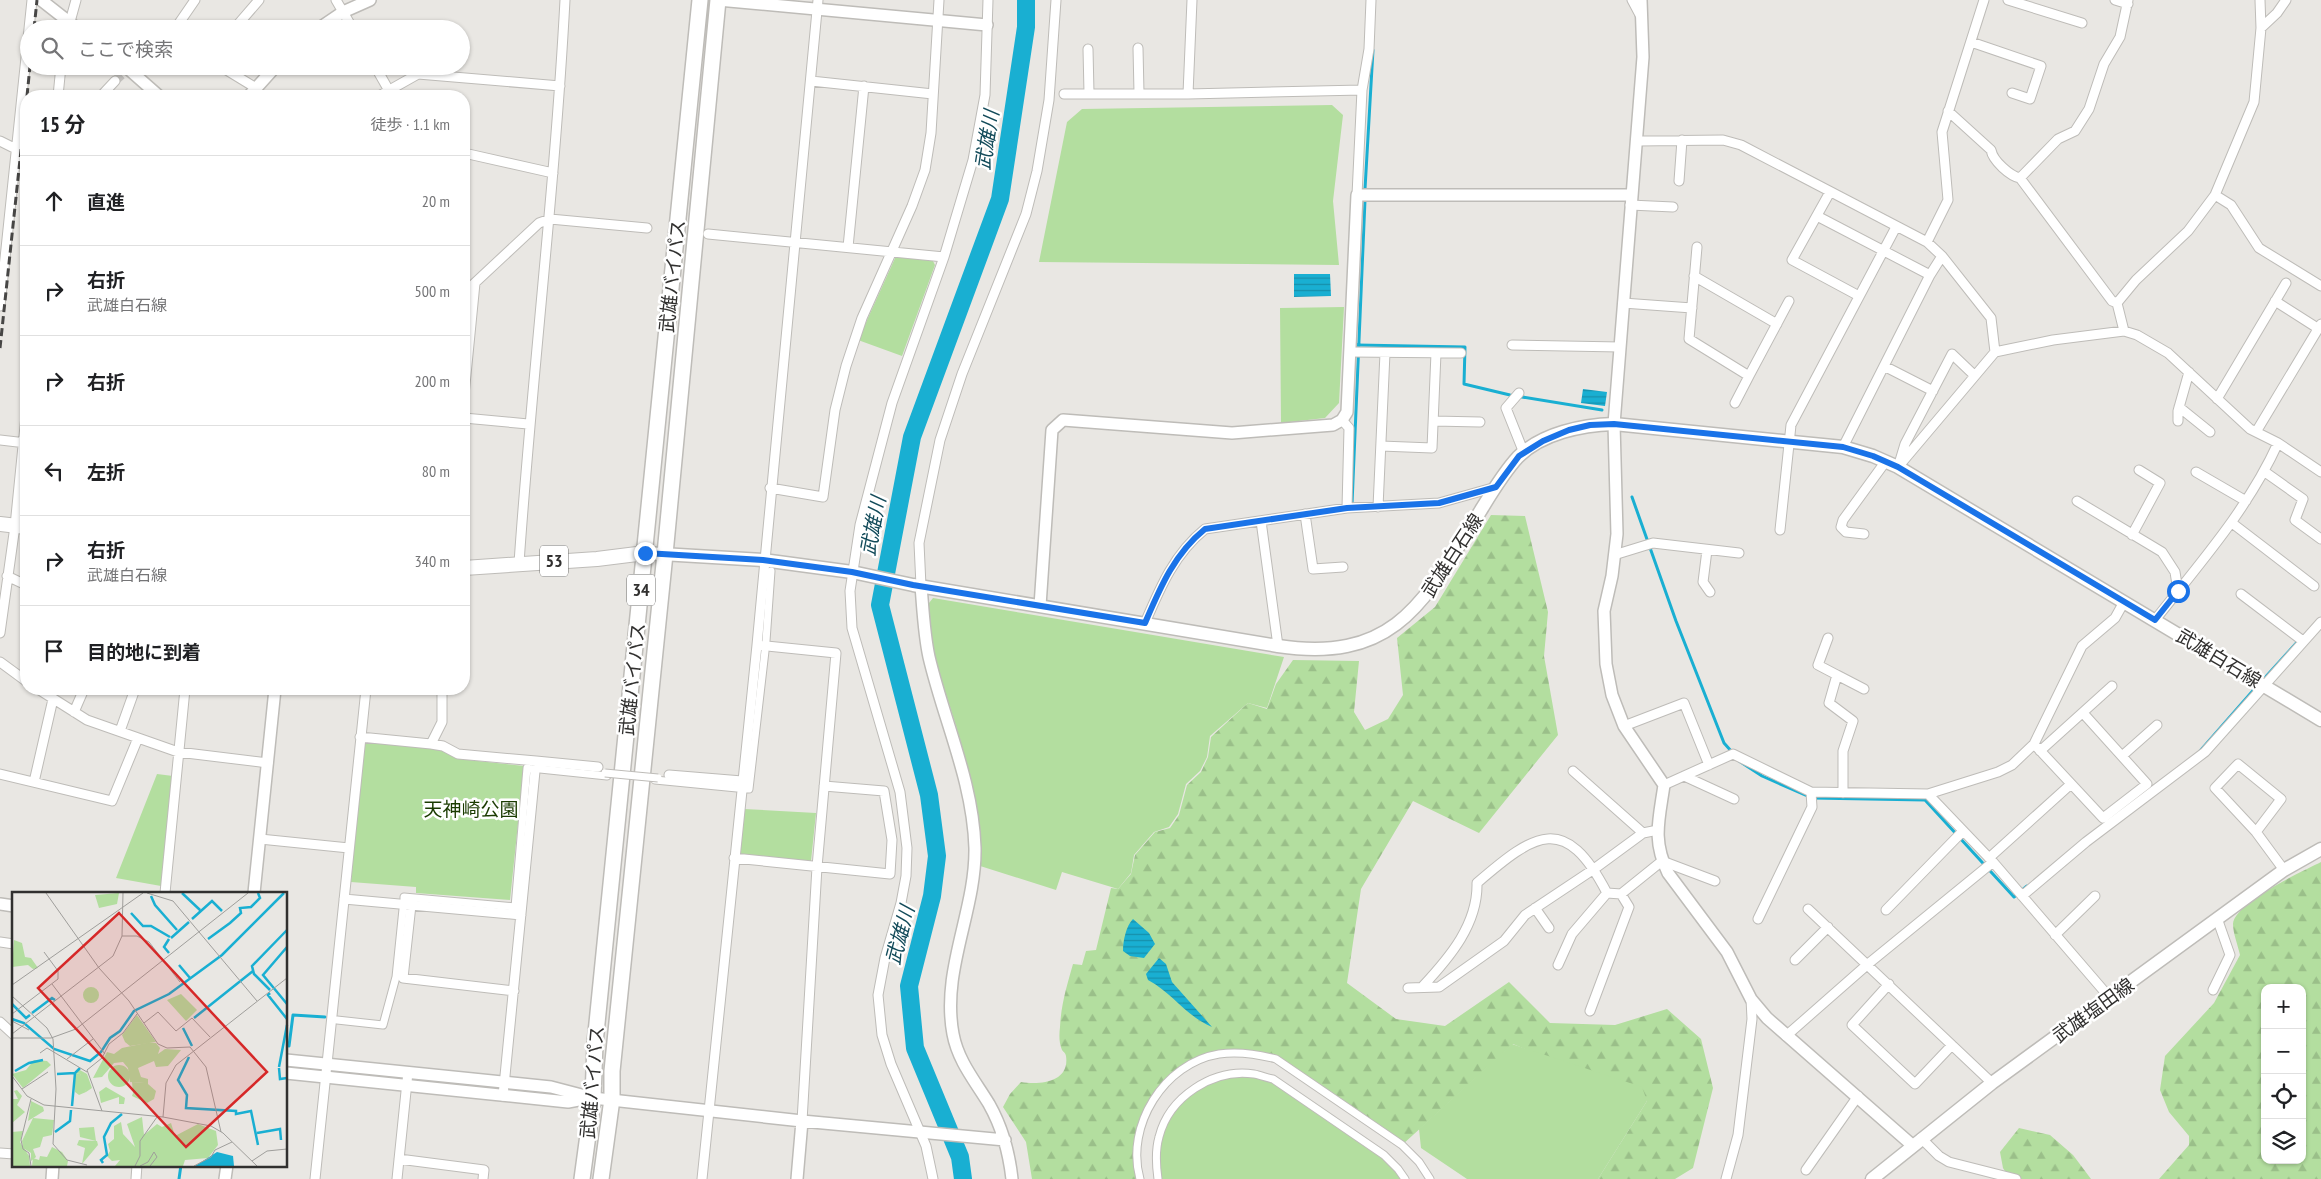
<!DOCTYPE html>
<html lang="ja">
<head>
<meta charset="utf-8">
<style>
  body { margin:0; font-family:"PT Sans Narrow","Noto Sans JP",sans-serif; background:#f2f2f2; color:#202124 }
  .controls { position:absolute; right:15px; bottom:15px; display:grid; overflow:hidden; border-radius:10px; box-shadow:0 1px 4px #0004 }
  .controls button { width:45px; height:45px; display:grid; place-items:center; padding:0; border:0; border-bottom:1px solid #e0e0e0; background:#fff; color:#202124; font:25px sans-serif }
  .stop { position:absolute; width:15px; height:15px; margin:-11px; border:4px solid #1a73e8; border-radius:50%; background:#fff }
  .stop.end { background:#1a73e8; border-color:#fff; box-shadow:0 1px 5px #0008 }
  .list { margin:0; padding:0; list-style:none }
  h2 { display:flex; justify-content:space-between; align-items:center; height:65px; margin:0; padding:0 20px; font-size:21px }
  h2 small { font-size:16px; font-weight:400; color:#757577 }
  .list li { display:grid; grid-template-columns:32px 1fr auto; gap:15px; align-items:center; box-sizing:border-box; height:90px; padding:0 20px; border-top:1px solid #e0e0e0 }
  .list b { display:block; font-size:19px; white-space:nowrap }
  .list p { margin:0; font-size:16px; white-space:nowrap; color:#757577 }
  .list em { font-size:16px; font-style:normal; color:#757577 }
  .icon { flex:none; width:28px; height:28px; fill:none; stroke:currentColor; stroke-width:2; stroke-linecap:round; stroke-linejoin:round }
  .map { position:relative; flex:none; width:2321px; height:1179px; overflow:hidden }
  .search { position:absolute; background:#fff; box-shadow:0 1px 4px #0004; left:20px; top:20px; width:450px; height:55px; display:flex; align-items:center; gap:12px; box-sizing:border-box; padding:0 18px; border-radius:28px; color:#757577; font-size:19px }
  .panel { position:absolute; background:#fff; box-shadow:0 1px 4px #0004; left:20px; top:90px; width:450px; height:605px; border-radius:20px }
  .map>svg:first-child { display:block }
</style>
</head>
<body>
<div class="map">
<svg width="2321" height="1179" viewBox="0 0 2321 1179">
  <defs>
    <pattern id="forest-firs" width="22" height="20" patternUnits="userSpaceOnUse" patternTransform="scale(1.25)"><rect width="22" height="20" fill="#b3de9f"/><path d="M5 1l3.5 6h-7zM16 11l3.5 6h-7z" fill="#9abf89"/></pattern>
    <pattern id="water-rules" width="6" height="5" patternUnits="userSpaceOnUse" patternTransform="scale(1.25)"><rect width="6" height="5" fill="#19afd2"/><path d="M0 2.5h6" fill="none" stroke="#178fab"/></pattern>
  </defs>
  <rect width="100%" height="100%" fill="#e9e7e3"/>
  <path fill="url(#forest-firs)" fill-rule="evenodd" d="M1491 515 1525 516 1548 612 1544 656 1558 735 1479 833 1413 801 1361 889 1347 983 1396 1019 1445 1026 1509 982 1550 1023 1615 1025 1667 1009 1701 1039 1713 1088 1693 1168 1675 1179H1598L1647 1101 1513 1044 1402 1145 1276 1059 1238 1052 1197 1061 1158 1092 1137 1141 1140 1179H1032L1026 1142 1003 1107 1010 1094 1021 1082C1039 1085 1070 1083 1066 1056 1065 1052 1065 1054 1062 1050 1059 1043 1059 1035 1060 1027 1061 1005 1067 985 1073 964L1082 965 1086 951 1096 950 1111 888 1118 889 1131 874 1135 855 1155 832 1170 828 1179 815 1187 785 1201 772 1208 757 1211 737 1248 703 1267 709 1276 684 1293 660 1359 661 1354 712 1365 730 1388 719 1403 695 1397 638 1435 607Z
    M2321 862V1179H2159L2189 1145V1136L2169 1112 2160 1090 2165 1056 2214 1003 2240 955C2238 946 2233 933 2233 924 2234 903 2303 871 2321 862ZM2265 988H2302V1160H2265Z
    M2019 1128 2050 1135 2073 1155 2091 1179H2010L2003 1168 2000 1152Z"/>
  <path fill="#b3de9f" d="M1332 105 1343 115 1333 201 1339 265 1039 262 1067 122 1082 109Z
    M896 256 932 259 935 265 902 356 858 340Z
    M1344 307 1339 403 1325 418 1281 423 1280 308Z
    M933 598 1284 657 1267 708 1248 703 1210 736 1207 757 1200 771 1186 784 1178 814 1169 827 1154 832 1134 855 1131 873 1118 889 1062 872 1056 890 977 865C972 825 970 783 961 744 950 697 925 652 929 603Z
    M364 742 439 749 460 759 524 766 510 900 416 893V887L351 882Z
    M157 774 173 776 161 886 116 878Z
    M744 809 816 813 811 861 739 854Z
    M1512 1044 1642 1087 1647 1101 1598 1179H1467L1421 1148 1419 1129Z
    M1235 1074 1273 1080 1384 1155 1405 1179H1158L1156 1168 1165 1121 1200 1085Z"/>
  <path fill="url(#water-rules)" d="M1294 274H1330L1331 296 1294 297Z
    M1583 389 1607 392 1605 406 1581 403Z
    M1133 919 1149 933 1155 944 1144 958 1130 956 1123 951C1123 941 1126 926 1133 919Z
    M1159 958 1166 964 1172 982 1212 1027C1183 1014 1174 994 1148 980L1146 974Z"/>
  <g fill="none" stroke-linecap="round" stroke-linejoin="round">
    <path stroke="#19afd2" stroke-width="3" d="M1365 189 1373 50
      M1357 345 1465 347 1464 384 1510 395 1602 410
      M1632 497 1676 621 1724 743 1732 752
      M1352 504 1365 200
      M2261 682 2299 640
      M2200 751 2257 686
      M1739 761 1762 776 1812 798 1925 800 2014 897 2027 886
      M289 1046 293 1015 325 1017
      M179 1179 181 1165"/>
    <path stroke="#19afd2" stroke-width="18" d="M963 1179 960 1157 915 1048 909 986 932 896 937 856 929 795 880 605 912 437 1000 199 1026 27V0"/>
    <path stroke="#c4c2bf" stroke-width="9" stroke-dasharray="9 4.5" stroke-linecap="butt" d="M115 81 131 66"/>
    <g stroke="#bebcb8" stroke-width="9">
      <path id="pedestrian" d="M766 641 771 571
        M540 769 607 776
        M655 780 737 788
        M745 789H749L765 651
        M404 900V897L515 907 527 768 531 769
        M337 1020 383 1025 396 977 403 909
        M1140 1179C1125 1126 1164 1063 1219 1054 1239 1051 1257 1054 1276 1059L1402 1145 1419 1162 1430 1179
        M1158 1179C1156 1165 1155 1151 1159 1137 1169 1097 1213 1068 1254 1074 1260 1075 1267 1078 1273 1079L1384 1155 1398 1169 1405 1179"/>
    </g>
    <g stroke="#bebcb8" stroke-width="11">
      <path id="minor" d="M336 0 353 29
        M1192 0 1188 94 1362 90
        M1632 0 1640 15
        M2008 0 2082 23
        M2115 0 2128 4
        M2261 28 2277 13 2286 0
        M68 29 76 0
        M175 29 195 0
        M234 29 259 0
        M1971 42 2041 66 2030 99 2012 93
        M1138 48 1139 93
        M1088 49 1089 93
        M220 66 256 88
        M375 66 392 96
        M811 81 933 94
        M1064 94H1188
        M58 96 61 66
        M101 96 115 81
        M379 96 418 74 560 86
        M1948 111 1991 150C1993 161 2010 176 2020 178L2112 301 2117 303
        M0 141 16 149
        M1638 141 1723 140 1741 145 1927 242 1942 256 1991 318 1995 352
        M464 153 553 173
        M2020 178 2058 139 2075 131 2089 109 2104 64 2120 37 2128 0
        M1679 181 1682 140
        M1830 192 1792 260 1859 296
        M1357 195 1362 90 1369 49 1371 0
        M2215 195 2231 205 2259 248 2321 286
        M1630 205 1673 207
        M1817 216 1930 275
        M708 234 944 257
        M1927 242 1948 200 1942 132 1984 0
        M848 247 864 86
        M1697 247 1689 339 1749 376 1735 403
        M1694 276 1777 324
        M464 293 539 223 550 219 647 228
        M2275 301 2319 329
        M1623 303 1692 308
        M0 306 32 0
        M2124 331 2117 303 2136 280 2188 231 2215 195 2254 102 2261 28 2260 0
        M1512 345 1620 347
        M1350 352 1461 353
        M1884 366 1933 391
        M1749 376 1789 301
        M1519 393 1506 408 1524 453
        M464 395 475 283
        M2217 399 2286 283
        M2179 407 2210 432
        M464 418 528 424
        M1342 420 1349 428 1347 508
        M1434 421 1480 422
        M2178 421V411L2189 372
        M2256 432 2321 324
        M0 440 26 443
        M1381 446 1432 448 1436 353
        M1843 447 1930 275 1942 256
        M1899 464 1905 444 1952 354 1974 375
        M1898 467 1995 352 2053 340 2124 331 2137 335 2168 353 2250 429 2278 443 2321 472
        M2196 472 2246 501
        M2265 472 2303 499 2295 520 2321 539
        M770 488 823 497 835 410 846 366 862 318 912 206 925 170 931 133 939 0
        M2077 501 2162 552 2175 572 2178 591
        M1378 507 1385 353
        M1305 514 1313 569 1343 567
        M1261 521 1278 646
        M2232 523 2314 586
        M1780 530 1791 425 1896 227
        M1864 534 1846 532 1841 527 1843 520 1886 461
        M2132 535 2160 483 2139 470
        M1707 550 1703 582 1710 592
        M1614 555 1653 543 1739 553
        M519 563C532 375 555 188 565 0
        M7 576 26 585
        M921 586 919 543 940 440 962 374 1026 214 1037 171 1049 100 1056 0
        M2241 594 2303 641
        M2155 620C2200 563 2248 509 2278 443
        M1145 623C1160 588 1174 554 1205 529L1347 508 1439 503 1496 487
        M0 633 15 526 26 416
        M1828 638 1818 665 1837 675 1829 703 1853 721 1843 751V793
        M757 645 836 653 817 867 802 1121
        M0 662 26 681
        M1837 675 1864 689
        M38 689 87 720 178 752 268 763
        M74 712 84 689
        M1624 726 1684 703 1709 765
        M120 731 135 689
        M360 737 431 744 443 746 458 754 536 761 503 1096
        M431 744 442 722V689
        M2034 744 2103 818 2147 784 2083 713
        M2040 751 2112 686
        M2122 756 2157 725
        M536 761 598 767
        M1573 771 1643 833
        M0 774 112 801 138 738
        M669 775 742 781
        M1684 776 1734 799
        M34 782 53 699
        M1664 785 1733 754 1811 792 1928 794 1998 772 2012 765 2034 744 2082 646 2115 618 2124 602
        M1928 794 1993 862
        M2256 832 2281 799 2238 764 2215 788 2256 832 2284 870
        M260 839 349 848
        M734 858 890 874 892 840 884 791 824 786
        M1989 858 2071 784
        M165 893 185 689
        M2022 896 2086 842 2205 752 2321 622
        M344 899 521 915
        M411 905 403 978 514 991
        M1535 908 1549 928
        M1808 909 1992 1083
        M1886 910 1963 831
        M1758 919 1812 807 1811 792
        M2055 935 2095 896
        M0 942 14 944
        M1795 960 1828 927
        M1558 965 1572 934 1607 893
        M1889 984 1852 1025 1915 1084 1952 1045
        M1423 986C1450 957 1478 924 1477 883 1535 833 1565 812 1607 893L1621 894
        M1408 988 1439 987 1504 941 1525 915 1594 869 1643 833 1658 830
        M2213 990 2230 955 2217 918
        M1590 1011 1629 907 1621 894 1662 861 1715 881
        M0 1022 14 1035
        M1786 1036 1868 964 1993 862 2110 998
        M1921 1138 1939 1156 1949 1162 2016 1179
        M0 1153 14 1154
        M399 1159 484 1170 483 1179
        M1806 1170 1858 1096
        M136 1179 137 1165
        M315 1179 366 689
        M397 1179 408 1072
        M702 1179 757 645 818 0
        M933 1179 926 1146 891 1064 882 1035 878 995 885 958 901 903 906 876 907 848 900 792 852 628 850 591 860 525 892 403 944 257 973 160 985 95 988 0
        M1726 1179 1738 1135 1752 1019 1751 999"/>
    </g>
    <g stroke="#bebcb8" stroke-width="14">
      <path id="tertiary" d="M41 0 78 29
        M718 0 987 25
        M1641 0 1643 57 1614 424 1617 534 1612 576 1604 611 1606 664 1612 695 1624 726 1664 785C1659 820 1652 840 1668 873L1727 952 1751 999 1767 1018 1912 1145
        M318 29 343 12 370 0
        M125 66 159 96
        M249 96 276 66
        M921 586C923 609 924 634 929 657 944 721 973 781 975 848 976 911 941 970 953 1034 958 1061 975 1081 989 1104 1002 1127 1009 1152 1012 1179
        M1040 606 1052 430 1063 420 1232 433 1333 425 1342 420 1347 412 1357 195H1631
        M254 893 275 689
        M0 904 14 906
        M286 1060 551 1087 593 1098 802 1121 1005 1140
        M286 1073 568 1102 589 1098
        M52 1179 53 1165
        M225 1179 227 1165
        M797 1179 802 1121"/>
    </g>
    <g stroke="#bebcb8" stroke-width="15">
      <path id="secondary" d="M645 553 763 560 852 572 913 585 1278 646C1398 664 1426 598 1481 510 1492 492 1504 472 1518 457 1542 433 1582 425 1614 424L1843 447 1873 456 1898 467 2321 720
        M1872 1179 1992 1083 2284 870 2321 849"/>
    </g>
    <g stroke="#bebcb8" stroke-width="16">
      <path id="primary" d="M0 524 26 527
        M464 568 597 559 645 553"/>
    </g>
    <g stroke="#bebcb8" stroke-width="18">
      <path id="trunk" d="M582 1179 593 1098 595 1043 700 0
        M601 1179 612 1099V1071L665 554 718 0"/>
    </g>
    <use href="#pedestrian" stroke="#fff" stroke-width="7"/>
    <use href="#minor" stroke="#fff" stroke-width="9"/>
    <use href="#tertiary" stroke="#fff" stroke-width="11"/>
    <use href="#secondary" stroke="#fff" stroke-width="12"/>
    <use href="#primary" stroke="#fff" stroke-width="14"/>
    <use href="#trunk" stroke="#fff" stroke-width="15"/>
    <path stroke="#474645" stroke-width="3" stroke-dasharray="8 4" stroke-linecap="butt" d="M34 29 37 0
      M27 96 30 66
      M0 348 26 103"/>
    <g stroke="#bebcb8" stroke-width="9" stroke-linecap="butt">
      <path id="pedestrian-bridge" d="M605 773 658 778"/>
    </g>
    <use href="#pedestrian-bridge" stroke="#fff" stroke-width="7"/>
  </g>
  <g fill="none" stroke-linecap="round" stroke-linejoin="round">
    <path stroke="#1a73e8" stroke-width="6" d="M645 553 763 560 852 572 913 585 1145 623C1160 588 1174 554 1205 529L1347 508 1439 503 1496 487 1519 456 1543 441 1569 430 1590 425 1614 424 1843 447 1873 456 1898 467 2155 620 2178 591"/>
  </g>
  <g text-anchor="middle" stroke-width="5" stroke-linejoin="round" paint-order="stroke">
    <g fill="#fff" stroke="#6f6e6d" stroke-width="1">
      <rect x="540" y="545.5" width="28" height="31" rx="4"/>
      <rect x="627" y="574.5" width="28" height="31" rx="4"/>
    </g>
    <g font-size="18" font-weight="bold" fill="#31302f">
      <text x="554" y="567">53</text>
      <text x="641" y="596">34</text>
    </g>
    <g font-size="19" fill="#31302f" stroke="#fff">
      <text transform="translate(672 276) rotate(-84)" y="7">武雄バイパス</text>
      <text transform="translate(1452 555) rotate(-57)" y="7">武雄白石線</text>
      <text transform="translate(2219 658) rotate(31)" y="7">武雄白石線</text>
      <text transform="translate(632 679) rotate(-84)" y="7">武雄バイパス</text>
      <text transform="translate(2093 1010) rotate(-36)" y="7">武雄塩田線</text>
      <text transform="translate(592 1082) rotate(-85)" y="7">武雄バイパス</text>
    </g>
    <g font-size="19" fill="#1a3b01" stroke="#fff">
      <text x="471" y="816">天神崎公園</text>
    </g>
    <g font-size="20" font-style="italic" fill="#134b5a" stroke="#fff">
      <text transform="translate(987 140) rotate(-81)" y="7">武雄川</text>
      <text transform="translate(873 526) rotate(-79)" y="7">武雄川</text>
      <text transform="translate(900 935) rotate(-75)" y="7">武雄川</text>
    </g>
  </g>
  <g transform="translate(12 892)">
    <rect width="275" height="275" fill="#e9e7e3"/>
    <path d="M134 151H144L148 156 146 162 153 157 169 158 156 174 144 175 142 169 126 176 129 185 136 187V192L144 199 142 207 135 211 120 204 121 201 127 206 132 191 118 190 116 176 111 170 102 171 90 185 81 186 95 160 102 162 110 156ZM22 168 35 169 39 173 11 196 0 182 14 178ZM66 177 75 182 80 196 74 200 68 182 63 181ZM94 195 113 206 112 212H107V205L89 211 87 200ZM5 198 10 204 5 213 13 220 0 231V207H6L2 199ZM19 209 31 215 32 219 16 229ZM130 225 132 243 145 232 150 235 159 231 163 244 186 232 204 239 206 253 196 266 173 268 171 274H103L108 268 100 269 95 264 98 259 96 252 102 247V234L109 230 111 242 123 255 115 232ZM21 226 42 228 40 243 31 245 28 255 21 257 24 265 19 269V261L11 256 10 249ZM11 239 8 250 17 264 18 274H0V240ZM67 248 85 249 86 253 70 272 73 256 65 253Z" fill="#b3de9f"/>
    <path d="M63 181 68 182 73 191 74 200 67 203 63 200Z" fill="#b3de9f"/>
    <path d="M107 1 105 12 87 16 83 3ZM2 48 10 51 13 65 19 66 26 76 21 77 16 73 0 75ZM71 103a8 8 0 1 1 16 0a8 8 0 1 1-16 0ZM169 102 185 118 174 129 155 108ZM125 123 144 150 118 154 113 150 110 143ZM96 184a11 11 0 1 1 22 0a11 11 0 1 1-22 0ZM120 190 132 191 137 204 127 206 121 201ZM82 235 84 249 68 245 67 236ZM40 255 50 260 56 269 55 274H20L21 266 27 268 28 264 35 265Z" fill="#b3de9f"/>
    <path d="M205 260 221 264 222 274H183Z" fill="#19afd2"/>
    <path fill="none" stroke="#19afd2" stroke-width="2.5" d="M170 1 188 18M139 4 143 13 165 38M119 21 131 34H139L158 45M180 27 200 9 210 19M159 46 177 30M157 47 152 55 157 61M196 47 218 31 229 21 228 16 239 15 248 6 246 1M275 55 251 83 275 112M167 73 178 86M258 98 242 82 240 74 275 38M258 101 256 103 275 127M0 112 14 126 18 123M20 121 40 106 43 108M182 126 241 79M0 127 12 131 42 157 78 169 89 160 98 146 108 139 122 119 157 102 210 63 272 1M171 136 180 154M177 165 166 188 175 203 174 216 224 219V222L239 219 246 253M267 175 275 133M267 176 268 187 275 186M3 179 17 171 31 168M45 182 63 181M60 214 63 181 68 176M43 240 58 229 59 218M245 241 268 237 269 248M91 271 89 268 95 263 92 245 99 231 110 222"/>
    <path fill="none" stroke="#9f9e9b" stroke-width="1" d="M34 1 87 76 117 109 146 152 155 156 178 155 194 175 209 240M135 1 161 9 245 109M110 44H125L137 50 168 90M40 92 93 162M0 93 131 1M0 104 35 136 41 147 44 197 41 252 55 268 75 273M0 122 46 87V79L32 60M0 129 17 138M132 131 146 120 164 139 180 126 198 145M0 142 101 64 110 44 111 1M0 146H39L64 137 236 1M28 161 35 156 75 180M55 167 81 147M0 184 15 204 32 213 151 225 199 234 211 241 245 274M10 197 36 180M90 219 75 178 90 166 97 152 111 141 125 122M151 225 154 191 164 173 275 86M240 269 255 259 275 257M19 274 17 261 11 257 9 248 19 207M123 274 128 264V249L145 225M128 274 136 270 142 260 145 265 138 274M182 274 199 265 203 258 220 250"/>
    <path fill="#d62828" fill-opacity="0.15" stroke="#d62828" stroke-width="2.5" d="M107 21 255 180 174 255 26 96Z"/>
    <rect width="275" height="275" fill="none" stroke="#31302f" stroke-width="2.5"/>
  </g>
</svg>
<div class="controls">
<button>+</button>
<button>−</button>
<button><svg class="icon" aria-label="locate" viewBox="0 0 24 24"><circle cx="12" cy="12" r="6"/><path d="M12 2v4M12 18v4M2 12h4M18 12h4"/></svg></button>
<button><svg class="icon" aria-label="layers" viewBox="0 0 24 24"><path d="M12 4l9 5-9 5-9-5zM3 14l9 5 9-5"/></svg></button>
</div>
<div class="stop" style="left:2178px;top:591px"></div>
<div class="stop end" style="left:645px;top:553px"></div>
<div class="search"><svg class="icon" aria-label="search" viewBox="0 0 24 24"><circle cx="10" cy="10" r="6"/><path d="M15 15l6 6"/></svg>ここで検索</div>
<section class="panel">
<h2>15 分<small>徒歩 · 1.1 km</small></h2>
<ul class="list">
<li><svg class="icon" aria-label="ahead" viewBox="0 0 24 24"><path d="M12 20V5M6 11l6-6 6 6"/></svg><div><b>直進</b></div><em>20 m</em></li>
<li><svg class="icon" aria-label="right" viewBox="0 0 24 24"><path d="M7 20v-9h11M14 6l5 5-5 5"/></svg><div><b>右折</b><p>武雄白石線</p></div><em>500 m</em></li>
<li><svg class="icon" aria-label="right" viewBox="0 0 24 24"><path d="M7 20v-9h11M14 6l5 5-5 5"/></svg><div><b>右折</b></div><em>200 m</em></li>
<li><svg class="icon" aria-label="left" viewBox="0 0 24 24"><path d="M17 20v-9H6M10 6l-5 5 5 5"/></svg><div><b>左折</b></div><em>80 m</em></li>
<li><svg class="icon" aria-label="right" viewBox="0 0 24 24"><path d="M7 20v-9h11M14 6l5 5-5 5"/></svg><div><b>右折</b><p>武雄白石線</p></div><em>340 m</em></li>
<li><svg class="icon" aria-label="arrive" viewBox="0 0 24 24"><path d="M6 21V4h12l-3 4 3 4H6"/></svg><div><b>目的地に到着</b></div></li>
</ul>
</section>
</div>
</body>
</html>
